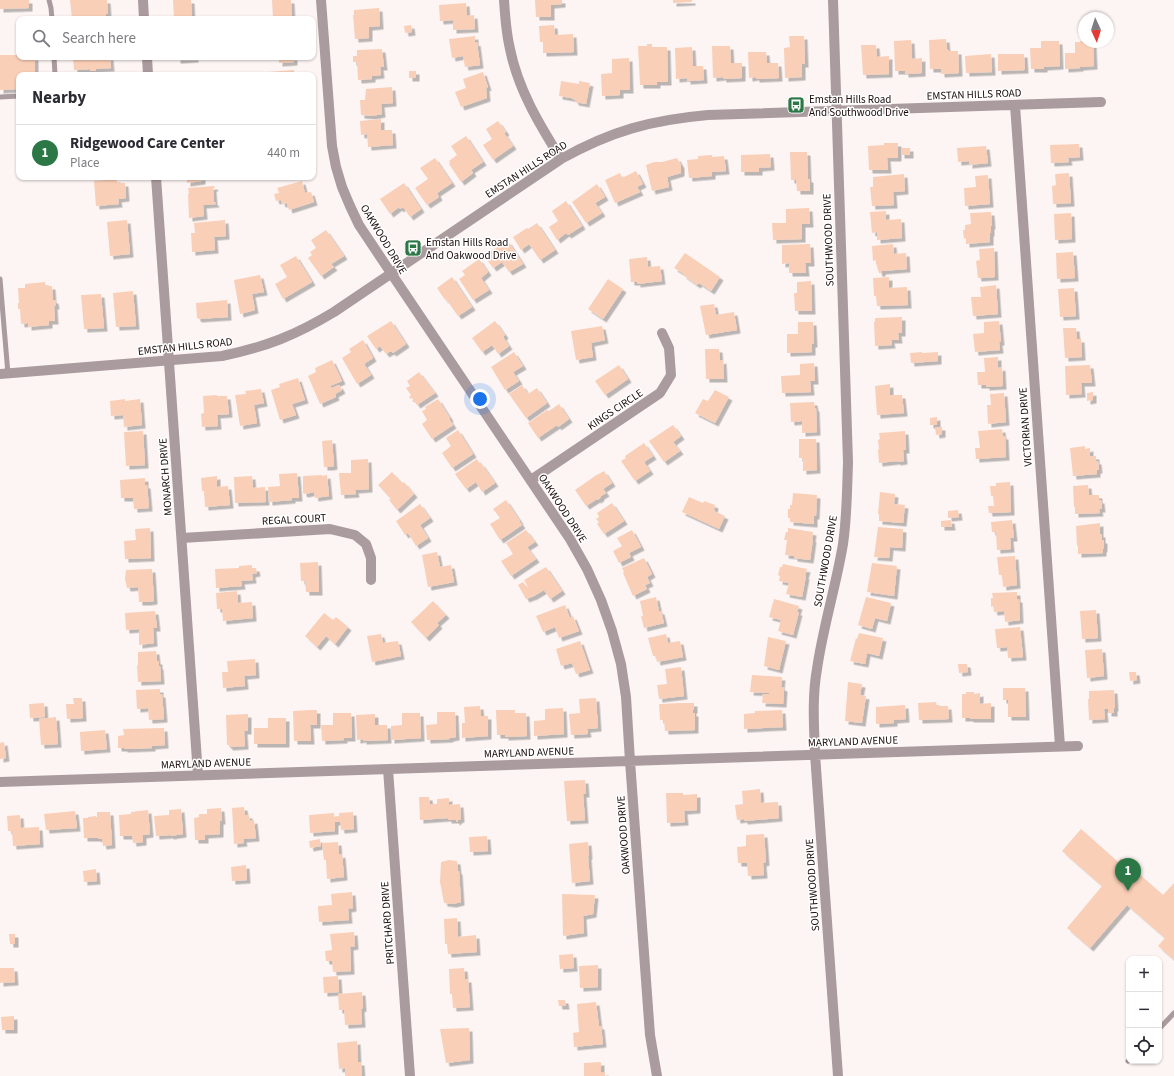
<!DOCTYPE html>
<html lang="en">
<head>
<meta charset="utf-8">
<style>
  body { margin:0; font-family:"Source Sans 3",sans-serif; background:#f2f2f3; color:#2b2b33 }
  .controls { position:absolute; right:12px; bottom:12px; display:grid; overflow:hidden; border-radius:8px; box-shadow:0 1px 3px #0004 }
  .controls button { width:36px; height:36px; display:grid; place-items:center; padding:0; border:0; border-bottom:1px solid #e1e1e2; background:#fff; color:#2b2b33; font:20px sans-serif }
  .compass { position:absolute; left:1078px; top:12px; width:36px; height:36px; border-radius:50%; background:#fff; box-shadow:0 1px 3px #0004; rotate:176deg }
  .you { position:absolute; left:480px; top:399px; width:14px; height:14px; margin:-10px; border:3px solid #fff; border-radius:50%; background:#1a73e8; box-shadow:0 0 0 6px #1a73e833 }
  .badge { display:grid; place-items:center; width:26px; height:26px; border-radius:50%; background:#2b7746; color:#fff; font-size:13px; font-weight:700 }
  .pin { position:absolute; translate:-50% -33px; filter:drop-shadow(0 1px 2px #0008) }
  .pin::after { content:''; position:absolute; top:21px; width:14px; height:12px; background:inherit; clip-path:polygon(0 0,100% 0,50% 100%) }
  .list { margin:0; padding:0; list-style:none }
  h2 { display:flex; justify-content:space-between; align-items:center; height:52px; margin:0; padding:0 16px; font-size:17px }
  h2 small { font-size:13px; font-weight:400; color:#7c7c81 }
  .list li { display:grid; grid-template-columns:26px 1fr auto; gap:12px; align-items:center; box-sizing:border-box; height:56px; padding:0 16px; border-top:1px solid #e1e1e2 }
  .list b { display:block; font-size:15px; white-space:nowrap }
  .list p { margin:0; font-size:13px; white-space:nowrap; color:#7c7c81 }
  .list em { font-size:13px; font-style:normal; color:#7c7c81 }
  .icon { flex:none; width:22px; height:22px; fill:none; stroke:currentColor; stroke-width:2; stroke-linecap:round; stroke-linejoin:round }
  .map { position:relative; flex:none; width:1174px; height:1076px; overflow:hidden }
  .search { position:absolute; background:#fff; box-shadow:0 1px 3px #0004; left:16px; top:16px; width:300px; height:44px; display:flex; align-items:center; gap:10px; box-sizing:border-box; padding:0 14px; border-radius:8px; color:#7c7c81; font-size:15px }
  .panel { position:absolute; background:#fff; box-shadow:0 1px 3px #0004; left:16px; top:72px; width:300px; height:108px; border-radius:8px }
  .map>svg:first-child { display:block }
</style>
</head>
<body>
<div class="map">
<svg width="1174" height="1076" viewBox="0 0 1174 1076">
  <defs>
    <filter id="shadow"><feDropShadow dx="3.5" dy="3.5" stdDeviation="0" flood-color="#0004"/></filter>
  </defs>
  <rect width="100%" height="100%" fill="#fdf5f4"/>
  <path fill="#facfb7" filter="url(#shadow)" d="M0 0H29V8L0 9Z
    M70 0H107L108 14H106V19H72Z
    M173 0H191L192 19H174Z
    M272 0H291L292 19H273Z
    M535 0H562V4L551 5V17H536Z
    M673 0H692V2L673 3Z
    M466 3 467 16 474 15 475 29 453 30V20L440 21 439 5Z
    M379 8 380 26 369 27V38L355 39 353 15H354V10Z
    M411 25 412 32 405 33 404 26Z
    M554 25 555 35 573 34 574 52 543 53V42H540L539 26Z
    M475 36V43L477 42 480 65 465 67 463 56 452 58 449 39Z
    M789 36H804L805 64H802V77L785 78 784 48 790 47Z
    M946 39 947 49 949 51H958L959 73 941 74V69H930L929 40Z
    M911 40 912 59 922 58V73L905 74V71H895L894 41Z
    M1041 41H1059L1060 66 1044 67V69H1031L1030 48H1041Z
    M1080 41H1084V42H1093L1094 66 1080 67V68L1065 69V53H1075V42H1080Z
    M647 44H652V47H667L668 82H657V85H640L638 46H647Z
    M861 45H876L877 57 889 56V74L863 75Z
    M712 46H730L731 63H742V78L723 79V77L713 78Z
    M692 47 693 66H703L704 80 687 81V78L676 79 675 48Z
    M382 49 384 67H380L381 75 372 76V79L358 80 357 62H353V56H357V50Z
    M748 52H766L767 63H778L779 78 756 79V77L749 78Z
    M991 54 992 72 966 73 965 56Z
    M998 54H1024L1025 70 998 71Z
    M0 55H19V57H35V75H19V89L0 90Z
    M73 57H110L111 68 96 69V71H90V69L74 70Z
    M177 57H195V59L179 60H177Z
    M279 57H294V62L279 63Z
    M629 58 630 90H620V95L602 96 601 74 612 73V59Z
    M294 70V75H268V72Z
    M409 71H416V78H409Z
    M483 72 488 87 486 88 487 98 461 107 455 92 466 88 463 79Z
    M561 81 579 84V81L590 83 586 104 575 102V100L571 98 559 96Z
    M392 87 393 103 381 104 382 114 372 116 361 115 360 100H365L366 89Z
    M381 119V130H392L393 145 368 147 367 134 361 135 360 121Z
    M498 121 506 132 504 133 513 146 493 160 483 145 492 139 486 129Z
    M466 136 483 162 471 170 473 173 461 182 449 164 450 163 449 161 457 155 451 146Z
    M884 143H898V158H887L888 170H869L868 146 884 145Z
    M1079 144 1080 157 1068 158 1069 162 1051 163 1050 145Z
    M986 146 988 163 969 165V161L958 162 957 148Z
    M901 148H910V155H901Z
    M790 152H807L808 179H810V191H797L796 180H791Z
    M770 154 771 167 759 168V172H741V155Z
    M712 155V157L724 156 726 171 712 172V176L689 178 687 160 698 159V156Z
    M435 158 452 183 437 193 439 197 427 205 415 188 428 179 420 168Z
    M677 158 681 165V173L667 177 669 187 652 191 646 165 654 162H662Z
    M636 171 643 184 637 187 640 192 615 203 605 180 620 173 622 178Z
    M1069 173 1071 203 1053 204 1052 186 1056 185 1055 174Z
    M904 174 905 191 893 192 894 205 872 206 870 187H873V177Z
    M988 175 990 204 965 206 964 188 976 187 975 176Z
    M187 177H202V181L187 183Z
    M117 179V183H125L126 198 118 199 119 204 96 206 94 181Z
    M302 181 305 193 311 192 314 202 289 210 287 203 282 204 281 200 276 201 274 194 279 193 277 188Z
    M404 183 421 209 410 217 403 207 400 209 399 207 390 214 380 199Z
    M597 184 605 197 595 203 602 213 586 223 572 202Z
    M214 186 215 188H213L214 202H215L216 204 203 205 204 216 189 218 188 194H189L188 188Z
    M566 201 582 226 568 235 566 233 557 240 549 227 558 221 552 211Z
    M809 208 810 224H802V239L773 240 772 223H786V209Z
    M886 211V220L901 219 902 238 877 240V232L872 233 870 212Z
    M991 212 992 226H991V233H990V242L966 244V238L964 239 963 230H965V225L971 224 970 213Z
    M1071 213 1072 239 1055 240 1054 214Z
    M127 220 130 254 110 256 107 222Z
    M225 220 226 236 214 237 215 250 192 252 191 233H195L194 223Z
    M537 223 555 250 540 260 529 244 521 250 513 237 527 228 528 229Z
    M326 230 344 256 331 264 334 267 321 276 308 258 312 255 310 252 316 248 311 240Z
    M508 241 523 264 509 272 502 262 493 268 484 255Z
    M810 244 811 263H805L806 273H789V263L782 264V245Z
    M893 244 894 254 906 253 907 269 882 271V273H879L876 263V260L873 261 872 246Z
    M994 248 995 277 978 278 976 261 980 260 979 249Z
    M1073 252 1075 278 1057 279 1056 253Z
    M685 253 720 277 711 291 699 283 697 285 683 275 684 274 674 268Z
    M296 256 312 282 283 299 275 284 287 277 280 265Z
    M647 257 648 267 660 266 662 281 637 284V282H631L629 259Z
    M479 259 488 272 481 278 489 290 473 300 459 279 465 275 462 271Z
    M260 275 264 292 252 294 255 310 240 314 234 280Z
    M452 277 472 307 458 316 446 299 445 300 437 288Z
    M889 277V288L907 287 908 305 877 306 876 296H874L873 278Z
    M608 279 623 289 603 319 588 309Z
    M811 281 812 311H795L794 293H797V282Z
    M45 282 46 286H52L53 300H55L56 306H54L55 321H49V325L28 327V323L21 324 20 309H18V303H19L18 288H25V284Z
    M996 285 998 314 973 316 971 297H981L980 287Z
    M1074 288 1076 316 1060 317 1058 289Z
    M133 291 136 326 116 327 113 293Z
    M101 294 104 328 84 329 81 295Z
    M227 300 228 317 198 319V318H197L196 303Z
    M714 304 716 315 734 312 737 330 706 335 700 306Z
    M902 317V333H898L899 340H891L892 345 875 346 874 322H875V318Z
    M391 321 406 344 393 353 391 351 386 354 380 346 376 349 367 336Z
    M495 321 505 335 503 337 509 346 498 354 492 345 482 352 472 338Z
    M999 321 1001 342H999L1000 350 975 352 973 334 984 333V322Z
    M798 322H813L814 344H812V352L787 353V334H798Z
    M602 326 605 340 591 343 593 357 576 360 571 331Z
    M1063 328H1076L1077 339H1081L1082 357 1065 358Z
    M363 340 373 358 364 364 371 375 357 384 342 358 351 352 349 349Z
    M705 349H719L720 361 723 360 724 379H706Z
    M514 352 523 366 513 372 519 381 505 390 491 367Z
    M922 352V353L938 352V361L911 363 910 353Z
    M998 357V368L1002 367 1003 386 986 387V385H978L977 372H985L984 358Z
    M332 360 342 381 330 386 331 388 339 385 342 390 335 394 336 397 320 404 308 376 316 372 315 368Z
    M814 363 815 381H810L811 392 782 393 781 376 800 375V364Z
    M619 365 628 379 605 395 595 381Z
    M1090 365 1092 383H1081L1082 394 1066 395 1065 366Z
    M419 372 435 393 417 405 412 398 411 399 409 397 411 395 406 388 410 386 407 381Z
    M298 378 305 400 292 404 296 415 280 420 271 390 280 387 279 384Z
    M890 384V395H902L904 413 877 415 875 386Z
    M522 385 528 394 537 388 547 403 526 418 509 394Z
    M261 389 264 403 254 405 257 423 240 426 235 395 246 394 245 391Z
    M715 390 729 397 715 423 695 413 703 399 708 401Z
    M1093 392V400L1087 401V393Z
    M1004 393 1006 422 988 424 987 405H991L990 394Z
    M217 395V396H227L229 414 217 415 218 426 202 427 201 414 204 413 203 396Z
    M125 399V401L140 399 142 425 124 427 123 415 111 416 110 401Z
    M438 399 450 418 449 419 453 425 432 439 422 424 427 420 422 411 426 409 425 407Z
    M814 402 815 408H816L817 432 802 433V421L791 422 790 403Z
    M559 404 569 419 558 427 557 425 538 438 528 423 547 410 549 411Z
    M937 417V425H930V418Z
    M673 425 681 436 673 442 680 451 664 462 649 441Z
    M935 427H942V434L936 435Z
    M1002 429 1003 436H1005L1006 457 976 459 975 448H980L978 431Z
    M458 430 473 454 452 468 442 453 451 446 446 438Z
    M143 431 145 465 126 466 124 432Z
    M905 431 906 450H903L904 461 897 462V461L879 463 878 450 879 449 878 440 880 439 879 433Z
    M799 439H816L817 470 803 471V458H799Z
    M332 440 334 466 330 467H324L322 441Z
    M644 443 653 456 644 462 650 471 635 481 621 461 626 458 625 456Z
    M1085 446V449L1090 448V456H1096V461H1098L1099 470H1097V474L1073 476 1070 448Z
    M368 459 369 489 355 490 356 494 341 495 339 473H351V460Z
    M477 459 480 464 481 463 495 483 482 492 476 482 466 489 455 474Z
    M604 471 612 483 603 489 606 493 601 496V497L598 500 597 499 586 506 575 490 595 476Z
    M392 472 402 483 404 482 414 494 397 510 389 500 391 499 378 485Z
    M297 473 299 498H292V500L269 502 268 487 280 486 279 474Z
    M322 475V476L327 475 329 496 315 498 314 492 305 494 303 493V476Z
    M217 476V487L228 486 230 505 205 507 204 491H202L201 478Z
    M252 476 253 488 265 487 266 502 235 503 234 477Z
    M145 478V485H147L149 508 134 509 133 498H121L120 480Z
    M1010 482 1011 512 989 513 988 506H994L993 496H991L990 486H996V483Z
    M1088 485 1089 495H1099V500H1101L1102 509H1099L1100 513 1075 514V507H1074L1073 486Z
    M880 492 895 494 894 504 905 505 903 523 879 521V514H878Z
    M793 493 817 495 816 516H814V524L790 522V518H788V509H790V505H792Z
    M689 497 703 503 704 501 715 505 714 511 725 516 719 529 682 512Z
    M506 500 520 521H519L522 525 500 540 490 524 500 518 493 509Z
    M612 503 624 521 604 534 597 524 599 522 596 519 599 517 597 513Z
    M420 504 430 518 420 525 428 538 416 546 408 533 405 535 396 521Z
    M958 510 959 517 948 518V511Z
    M951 520 952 527H941V521Z
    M1012 520 1014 538H1010L1011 549 997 550 996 532H992L991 522Z
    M1100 523V534H1102V540H1104V548L1103 549V553L1078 554V546H1077L1076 526Z
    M878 527 903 529 902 548 890 547 889 558 874 557Z
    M150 528 151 558 125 559 124 541 136 540 135 529Z
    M788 528 813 532 812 539H813L810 560 794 558V556L785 555 787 540H784L786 532H788Z
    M526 530 535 542 527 547 536 559 511 576 501 561 513 554 506 543Z
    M632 530 641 547 629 553 631 557 619 563 613 551 622 546 617 538Z
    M437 552 440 567 451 565 454 582 428 587 422 555Z
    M1015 556 1017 585 1003 587 1002 575H999L997 557Z
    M644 558 652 574 647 577 650 583 645 585 647 589 633 596 623 573 624 572 622 568Z
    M318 562 319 592H306L305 581H301L300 563Z
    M872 563 897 566 894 596 867 592Z
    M783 564 807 569 805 576H806L802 597 786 594 789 583 779 581 780 576 778 575 780 567H782Z
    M252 565V568H256L257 573 252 574 253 580 241 581 242 586 216 588 215 569 239 568V566Z
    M546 567 562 591 550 599 544 590 534 596 526 599 518 585 523 582 527 587H528L524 580Z
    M152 569 154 601 147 602H139L138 587 127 588 125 579 126 570Z
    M237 591 238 603 252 602 253 618 223 621 222 609H217L216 593Z
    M1017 592V599H1019L1020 620 1005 622 1004 611 994 612 993 606 991 607V598H993L992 593Z
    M656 597 659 611H661L664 623 644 628 641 616H643L640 601Z
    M866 597 891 603 887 621 875 618 872 629 858 625Z
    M774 599 799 606 797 612H799L793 635 778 631 781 620 769 617Z
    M433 601 446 615 437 623 439 625 426 638 411 622Z
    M565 605 570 618 573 616 579 631 559 638 555 627 543 632 536 616Z
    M1096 610 1098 638 1082 639 1080 611Z
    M155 611 157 628H153L154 643 139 645V629L126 630 125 613Z
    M324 613 333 620 336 617 348 627 335 644 326 636 317 647 305 636Z
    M1020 627 1023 657 1008 658 1007 647 997 648 995 629Z
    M859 633 883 638 879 656 867 653 865 664 850 661 856 638 857 639Z
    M381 634 383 643 398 641 401 656 372 662 367 636Z
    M666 634 668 643 680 641 683 657 657 662 656 656H653L648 638Z
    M768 637 786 641 779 670 764 666Z
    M580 641 590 670 576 674 572 663 561 666 556 649Z
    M1102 649 1104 676 1087 678 1085 650Z
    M156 651 157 661H159V666H160L161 681 138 682 137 666 138 665V652Z
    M255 659 256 675 244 676 245 686 223 688 222 672H228L227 661Z
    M958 664H967L968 672 959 673Z
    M681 667 684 696 659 699 657 685 667 684 665 669Z
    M1129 672H1136L1137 680 1130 681Z
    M752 675 782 677 781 687 784 688 783 704 762 703 763 694H769V693L750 692Z
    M848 682 862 684 860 695 866 696 862 723 845 721Z
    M1003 688H1025L1026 717H1008V700H1003Z
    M160 689V694H162L164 719 149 720 148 708 137 709 136 690Z
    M1114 690 1115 708H1114V713H1108V709H1104L1105 719 1089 720 1088 699H1089V691Z
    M966 692H974V694L980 693V704L991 703V719H970V718H962V694H966Z
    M73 698H82L83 718 67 719 66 704H74Z
    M596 698 598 728 587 729 588 734 571 735 569 714 580 713 579 699Z
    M936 702 937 706H948L949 719 919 720 918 703Z
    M44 703 45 717 30 718 29 704Z
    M680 703H694V710H693V713H695V730L665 731 664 720H660L659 704Z
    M905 705 906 719 894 720V723L876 724V707Z
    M480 706 481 716H488V736L462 738V723H465L464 707Z
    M563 708 564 734 534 736V721L545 720V709Z
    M310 710H317V725H310L311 741H294L293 711Z
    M496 710H515V713H526L527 736 505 737V735H497Z
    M782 710 783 727 744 729V714L755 713V711Z
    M437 712H455L456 737 450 738V739L427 740 426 725 437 724Z
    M333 713H351L352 738H344V740L322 741 321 725H333Z
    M402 713H420L421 738 391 740V726L402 725Z
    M248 714V731H244L245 746 229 747V745H227L226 715Z
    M375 714V725H387L388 740 363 741V739L357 740 356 715Z
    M56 717 58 744 41 745 39 719Z
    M268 718H286V744H254V728H268Z
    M164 728 165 745 152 746V748L124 749V748H118V736L124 735 123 729Z
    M105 730 107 749 81 751 80 732Z
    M4 742 6 758 0 759V743Z
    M585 780 586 794H583L585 820 567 821 564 781Z
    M760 789 761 803 778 802 779 818 744 821V819L737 820 735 805 743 804 742 791Z
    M666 793H683V795L697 794V810L684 811 685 822 667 823Z
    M419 797H429L430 804H437V799L449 798V805L460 804 461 819 458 820V821L456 822V820H448V818L420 820Z
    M244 807 245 815H249L250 821 254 820 256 838 243 839 244 843 234 844 232 808Z
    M221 808 222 821H220V834L205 835V840H195L194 818 199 817V814H207V809Z
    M181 809 183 834 170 836V835L156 836 154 816 169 815V810Z
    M148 810 150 834 143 835V842L133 843 132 836H120L119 815 131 814V812Z
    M75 811 77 828 46 830 44 814Z
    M97 812H110L112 845 103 846 102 839H98V838H84L83 818H88V817L96 816V817H97Z
    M353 812 354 829 341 830 340 822H335V831L310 833 309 815 334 813V817L339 816V813Z
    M20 815 21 828 39 827 40 844 13 846 12 831H8L7 816Z
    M1081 829 1118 862 1121 858 1163 895 1174 883V960L1158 946 1165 938 1127 905 1090 948 1067 928 1102 886 1062 851Z
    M764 834 766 862 763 863 764 875 748 876 747 863H738L737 847 746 846V835Z
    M487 836 488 851 470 852 469 837Z
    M320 839 321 846 310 848 309 841Z
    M338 842 339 855 342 854 344 877 327 879 326 860H324L322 843Z
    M588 842 589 856H588L590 881 572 883 569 844Z
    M449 860 457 861 458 871H459L461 902 453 904 444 903 440 882 441 862Z
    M246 865 247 880 232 881 231 867Z
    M96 869 97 881 84 882 83 871Z
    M352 892 353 908 348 909 349 920 319 922 318 906 332 905 331 894Z
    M562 894 595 895 593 914 583 916 584 933 563 936Z
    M457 918 458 937 476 935 477 952 448 954 447 944H445L444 919Z
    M354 932 355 946 350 947 351 971 333 972 332 961H326L325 951 332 950 330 934Z
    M9 934H15V944H10Z
    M573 954 574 968 560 969 559 955Z
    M598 965V987L580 988 579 966Z
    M0 968H14L15 982 0 983Z
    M464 968 465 979H468L470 1007 453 1008 452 994H450L449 969Z
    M338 976 339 992 324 993 323 977Z
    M362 992 363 1008 361 1009 362 1024 345 1025 344 1010H339L338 994Z
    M558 1000H565L566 1006H559Z
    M596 1002 599 1026H601L603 1044 574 1047 573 1033 579 1032 577 1004Z
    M14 1016V1030H2L1 1017Z
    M469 1028 470 1060 446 1063 440 1029Z
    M357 1041 358 1062H361L362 1076H345V1068L339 1069 337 1043Z
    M601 1062V1073L605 1072V1076H584V1063Z"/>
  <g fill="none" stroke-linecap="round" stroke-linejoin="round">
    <path stroke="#aa9b9f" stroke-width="5" d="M49 0 51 8 52 19
      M54 57 55 75
      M0 97 19 96
      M0 279 8 374
      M1159 1029 1174 1013
      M1128 1061 1129 1060"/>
    <path stroke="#aa9b9f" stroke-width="10" d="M143 0 144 19
      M321 0 332 146 336 167 342 187 350 206 359 225 391 273 570 539 587 569 601 600 612 631 621 664 626 697 630 761 650 1035 657 1076
      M504 0C505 16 506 32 510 49 518 89 539 124 561 159
      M833 0 848 462C847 489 847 517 843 544 836 586 823 627 817 669 812 697 814 726 815 754L838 1076
      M147 57 148 75
      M1015 105 1060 746
      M156 177 198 775
      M0 374 222 356C266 347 296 335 334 312L561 159C611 131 651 120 708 115L1101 102
      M531 480 660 393 671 375 669 348 662 333
      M182 538 330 529 355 535 366 544 371 558V580
      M388 769 410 1076
      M0 782 1078 746"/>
  </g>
  <defs>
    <g id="bus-square" transform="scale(0.9)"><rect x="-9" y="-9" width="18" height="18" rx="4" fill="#2b7746" stroke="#fff"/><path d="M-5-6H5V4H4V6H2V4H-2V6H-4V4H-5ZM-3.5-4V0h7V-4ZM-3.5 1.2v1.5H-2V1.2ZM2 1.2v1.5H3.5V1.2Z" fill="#fff"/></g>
  </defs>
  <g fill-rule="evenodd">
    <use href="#bus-square" x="796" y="105"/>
    <use href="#bus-square" x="413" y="248"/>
  </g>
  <g text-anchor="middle" stroke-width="3" stroke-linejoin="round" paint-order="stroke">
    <g font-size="11" fill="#180b0a" stroke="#fff">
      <text transform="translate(974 94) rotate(-2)" y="4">EMSTAN HILLS ROAD</text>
      <text transform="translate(526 169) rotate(-33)" y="4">EMSTAN HILLS ROAD</text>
      <text transform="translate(384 239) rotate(59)" y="4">OAKWOOD DRIVE</text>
      <text transform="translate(828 240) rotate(-92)" y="4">SOUTHWOOD DRIVE</text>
      <text transform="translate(185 346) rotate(-6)" y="4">EMSTAN HILLS ROAD</text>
      <text transform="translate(615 409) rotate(-34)" y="4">KINGS CIRCLE</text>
      <text transform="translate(1025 427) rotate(-94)" y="4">VICTORIAN DRIVE</text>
      <text transform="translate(165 477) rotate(-94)" y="4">MONARCH DRIVE</text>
      <text transform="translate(563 508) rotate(57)" y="4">OAKWOOD DRIVE</text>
      <text transform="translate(294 519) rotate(-3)" y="4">REGAL COURT</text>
      <text transform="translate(825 561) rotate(-80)" y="4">SOUTHWOOD DRIVE</text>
      <text transform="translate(853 741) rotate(-2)" y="4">MARYLAND AVENUE</text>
      <text transform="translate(529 752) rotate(-2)" y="4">MARYLAND AVENUE</text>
      <text transform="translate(206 763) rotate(-2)" y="4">MARYLAND AVENUE</text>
      <text transform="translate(623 835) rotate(-94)" y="4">OAKWOOD DRIVE</text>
      <text transform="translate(812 885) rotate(-94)" y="4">SOUTHWOOD DRIVE</text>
      <text transform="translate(387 923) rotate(-94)" y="4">PRITCHARD DRIVE</text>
    </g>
    <g font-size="11" fill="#180b0a" stroke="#fff" text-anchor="start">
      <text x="809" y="103">Emstan Hills Road<tspan x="809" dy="13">And Southwood Drive</tspan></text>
      <text x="426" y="246">Emstan Hills Road<tspan x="426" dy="13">And Oakwood Drive</tspan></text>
    </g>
  </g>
</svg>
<div class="controls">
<button>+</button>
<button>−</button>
<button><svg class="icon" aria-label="locate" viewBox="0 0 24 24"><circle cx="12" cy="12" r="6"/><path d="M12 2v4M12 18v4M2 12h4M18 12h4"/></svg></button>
</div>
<svg class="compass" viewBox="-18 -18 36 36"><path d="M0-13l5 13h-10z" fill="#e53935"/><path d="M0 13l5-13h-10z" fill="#7c7c81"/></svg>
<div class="you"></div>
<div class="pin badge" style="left:1128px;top:891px">1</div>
<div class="search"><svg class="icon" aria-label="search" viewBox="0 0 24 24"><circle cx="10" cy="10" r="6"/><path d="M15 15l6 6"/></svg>Search here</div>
<section class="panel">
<h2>Nearby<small></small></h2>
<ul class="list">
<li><span class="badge">1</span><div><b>Ridgewood Care Center</b><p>Place</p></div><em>440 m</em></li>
</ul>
</section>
</div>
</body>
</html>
